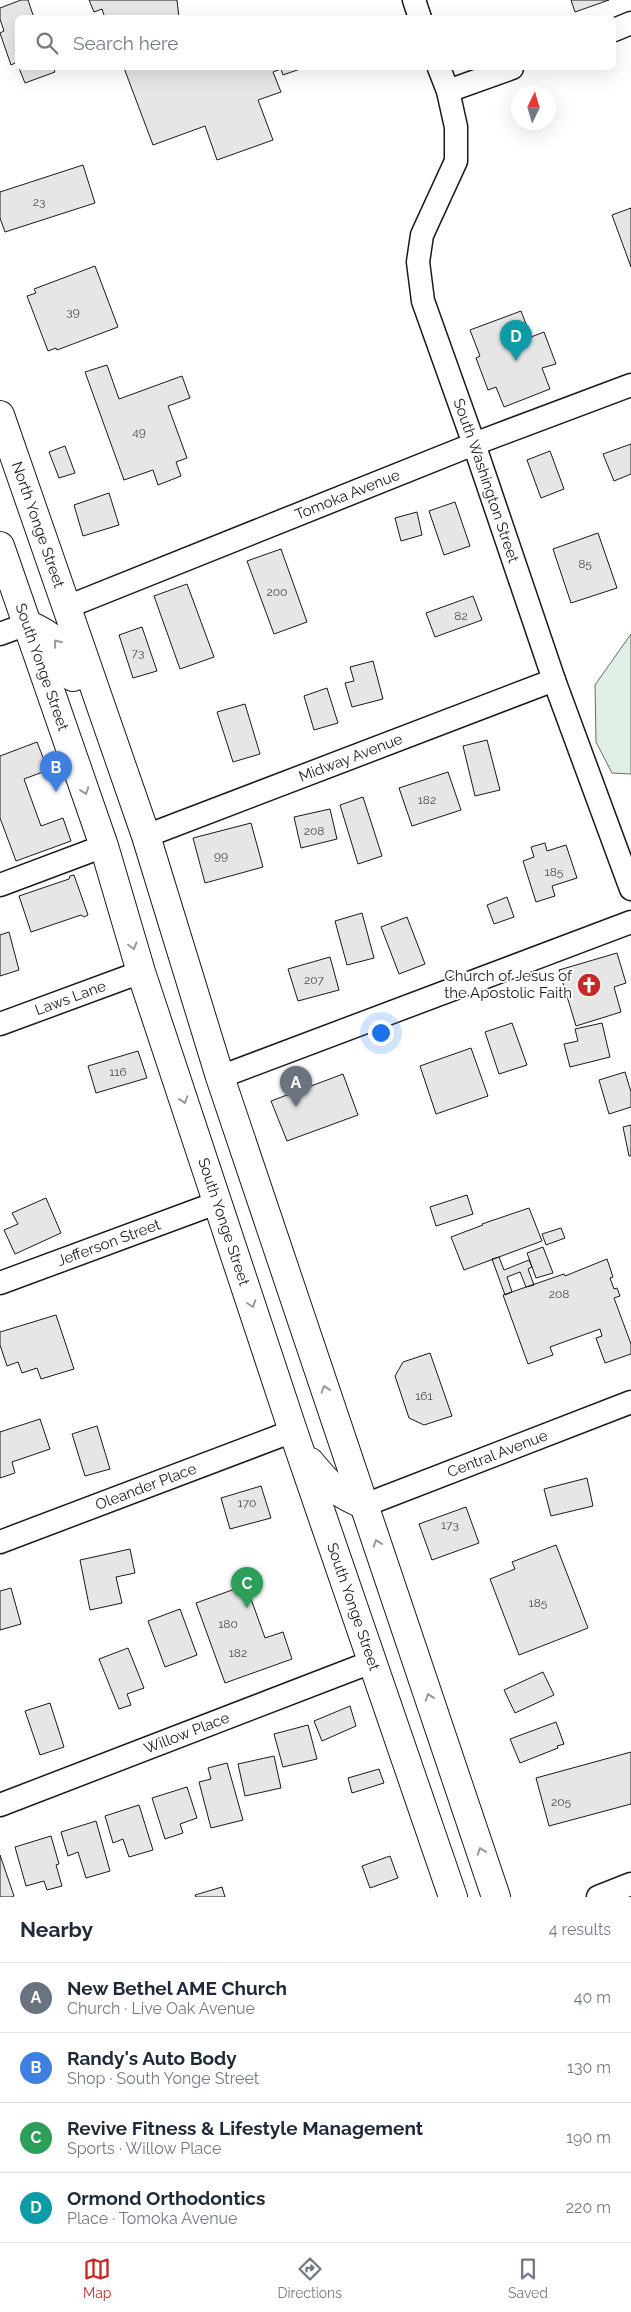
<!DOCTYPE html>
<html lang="en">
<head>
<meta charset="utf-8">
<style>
  body { margin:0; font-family:Raleway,sans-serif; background:#f6f6f7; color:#1f2937 }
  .compass { position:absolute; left:511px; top:85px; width:45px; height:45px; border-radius:50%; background:#fff; box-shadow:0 5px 20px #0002; rotate:5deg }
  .you { position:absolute; left:380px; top:1032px; width:18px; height:18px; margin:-12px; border:4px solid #fff; border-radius:50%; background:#1a73e8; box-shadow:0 0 0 8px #1a73e833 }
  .badge { display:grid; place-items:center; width:32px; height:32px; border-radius:50%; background:#c62828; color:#fff; font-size:16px; font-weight:700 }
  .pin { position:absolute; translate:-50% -41px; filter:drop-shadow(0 1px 2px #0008) }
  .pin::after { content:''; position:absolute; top:26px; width:18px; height:15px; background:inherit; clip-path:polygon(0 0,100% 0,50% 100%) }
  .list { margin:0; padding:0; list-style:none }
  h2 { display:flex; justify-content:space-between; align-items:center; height:65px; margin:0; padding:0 20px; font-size:21px }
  h2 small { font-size:16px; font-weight:400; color:#747a83 }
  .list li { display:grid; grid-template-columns:32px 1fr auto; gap:15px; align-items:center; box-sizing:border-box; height:70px; padding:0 20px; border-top:1px solid #e0e1e3 }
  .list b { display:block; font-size:19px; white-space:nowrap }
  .list p { margin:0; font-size:16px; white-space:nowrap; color:#747a83 }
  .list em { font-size:16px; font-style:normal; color:#747a83 }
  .icon { flex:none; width:28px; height:28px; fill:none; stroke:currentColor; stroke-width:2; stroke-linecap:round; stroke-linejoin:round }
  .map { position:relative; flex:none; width:631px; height:1897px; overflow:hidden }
  .search { position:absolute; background:#fff; box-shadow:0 5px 20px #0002; left:15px; right:15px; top:15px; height:55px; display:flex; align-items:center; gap:12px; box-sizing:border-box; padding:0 18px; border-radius:8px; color:#747a83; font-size:19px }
  .sheet { height:345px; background:#fff }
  nav { display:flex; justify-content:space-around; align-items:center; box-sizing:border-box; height:70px; border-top:1px solid #e0e1e3; background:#fff; font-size:14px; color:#747a83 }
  nav a { display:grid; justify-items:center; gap:2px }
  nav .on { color:#c62828 }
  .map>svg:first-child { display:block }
</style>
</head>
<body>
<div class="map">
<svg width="631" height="1897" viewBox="0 0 631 1897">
  <rect width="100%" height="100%" fill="#fff"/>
  <path fill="#e0efe3" stroke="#6a6a6a" d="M631 634V774L612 773 596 742 595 685Z"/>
  <path fill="#e6e6e6" stroke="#1a1a1a" d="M21 0H28L34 18H18V64L17 62 11 65 0 33 4 31 0 19V8Z
    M89 0H177L179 18H105L102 9 94 12Z
    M571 0H609L575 12Z
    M19 68H53L55 72 25 83Z
    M124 68H303L283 75 281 69 273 72 281 92 258 100 273 140 217 160 205 126 153 145Z
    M83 165 95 203 5 232 0 218V192Z
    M631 208V267L612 215Z
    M95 266 118 327 57 350 56 348 48 351 27 296 36 293 34 289Z
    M521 311 531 337 544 332 556 364 542 368 550 389 504 407 496 387 488 390 476 358 480 356 470 330Z
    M107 365 119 399 182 376 190 398 168 406 187 458 176 462 181 476 158 485 153 470 124 480 85 372Z
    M631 444V474L614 481 603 454Z
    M65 446 75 473 59 478 49 452Z
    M550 451 564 489 541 498 527 460Z
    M109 493 119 525 83 536 74 505Z
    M455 502 470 546 444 555 429 511Z
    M417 512 422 535 401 541 395 518Z
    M598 533 617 588 571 603 553 549Z
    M281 549 307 622 274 634 247 561Z
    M187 584 214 657 180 669 154 596Z
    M473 596 482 620 435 637 426 613Z
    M142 627 157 671 133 678 119 635Z
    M373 661 383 699 352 707 345 683 354 681 350 667Z
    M327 688 338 723 314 730 304 696Z
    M245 704 260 754 233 762 217 712Z
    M487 740 500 790 475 796 463 746Z
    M37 742 48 770 24 779 41 826 63 818 71 841 16 861 0 818V756Z
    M448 772 461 810 412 826 399 788Z
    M363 797 382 856 358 864 340 805Z
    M330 809 337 839 301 848 294 817Z
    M251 823 263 867 205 883 193 838Z
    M545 843 547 851 566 845 577 878 552 886 555 896 536 902 523 861 534 857 531 847Z
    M74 875 88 915 84 917 81 915 31 932 19 896 69 879 70 876Z
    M507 897 514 917 494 924 487 905Z
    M362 913 374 958 347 965 335 921Z
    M407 917 425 964 399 974 381 927Z
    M9 932 19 970 0 976V935Z
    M617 953 626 983 614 987 621 1012 576 1026 559 970Z
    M330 957 339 990 298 1001 288 969Z
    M512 1023 527 1065 499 1074 485 1032Z
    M602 1023 610 1057 570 1067 564 1044 578 1041 575 1029Z
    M471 1048 488 1096 436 1114 420 1066Z
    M138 1051 147 1078 96 1093 88 1066Z
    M625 1072 631 1092V1107L609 1114 599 1080Z
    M343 1074 358 1115 287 1141 271 1101Z
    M631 1125V1156H629L623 1127Z
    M467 1195 473 1214 436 1226 430 1207Z
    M46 1198 61 1233 15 1254 4 1230 18 1224 12 1213Z
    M529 1208 542 1241 464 1270 451 1237 483 1225 482 1224Z
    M561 1228 565 1238 546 1245 542 1234Z
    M543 1247 553 1273 536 1278 527 1253Z
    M499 1257 504 1270 529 1260 532 1267 528 1269 534 1285 526 1287 520 1272 507 1277 512 1292 505 1295 492 1259Z
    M607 1259 613 1277 610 1278 614 1289 617 1288 620 1296 614 1298 631 1344V1354L605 1363 596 1338 602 1336 600 1329 550 1347 553 1355 528 1364 503 1295 564 1274 565 1276Z
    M56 1315 74 1369 41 1379 37 1368 22 1373 18 1362 7 1366 0 1345V1332Z
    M430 1353 452 1416 424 1425 409 1418 395 1376 403 1362Z
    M40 1419 50 1449 12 1462 15 1473 0 1478V1432Z
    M97 1426 110 1469 85 1476 72 1434Z
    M587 1478 593 1506 551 1516 544 1489Z
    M261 1486 271 1518 230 1529 221 1498Z
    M466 1507 479 1543 432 1560 419 1524Z
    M556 1545 588 1628 519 1655 490 1579 515 1569 512 1562Z
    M130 1549 135 1573 116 1577 122 1603 90 1610 80 1560Z
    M246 1585 265 1638 283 1632 292 1659 225 1683 196 1603Z
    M11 1588 21 1624 0 1630V1591Z
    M180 1609 197 1655 165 1667 148 1621Z
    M128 1648 144 1688 127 1694 131 1705 119 1709 99 1659Z
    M543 1672 554 1695 515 1713 504 1690Z
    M50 1703 64 1747 40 1755 25 1711Z
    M350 1706 356 1726 322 1741 314 1721Z
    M556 1722 564 1744 557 1746 558 1748 520 1763 510 1739Z
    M308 1725 317 1759 283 1767 274 1734Z
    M631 1752V1804L549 1826 536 1778Z
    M274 1756 281 1788 245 1796 238 1764Z
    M227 1763 243 1820 211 1828 199 1782 211 1779 208 1768Z
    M379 1769 384 1783 352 1793 348 1778Z
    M187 1787 197 1818 180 1824 183 1833 165 1839 152 1798Z
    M139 1805 153 1850 129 1857 123 1839 113 1843 105 1816Z
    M96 1821 110 1871 86 1878 78 1852 68 1856 61 1832Z
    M51 1836 59 1864 56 1865 62 1886 47 1890 44 1881 26 1886 15 1847Z
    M0 1855 14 1896 12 1897H0Z
    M390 1856 398 1878 370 1888 362 1866Z
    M222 1887 225 1897H196L195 1895Z"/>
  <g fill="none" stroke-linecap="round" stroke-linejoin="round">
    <g stroke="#1a1a1a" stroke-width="25">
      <g id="minor">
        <path d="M414 0 420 18"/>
        <path d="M614 30 631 23"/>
        <path id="s1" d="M439 68 448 91 456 127V161L422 235 418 262 423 301 474 444 554 680 631 889"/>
        <path d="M448 91 512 68"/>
        <path id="s2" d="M67 607 474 444 631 385"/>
        <path d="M0 634 27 624"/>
        <path id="s3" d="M146 836 554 680"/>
        <path d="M0 885 104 846"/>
        <path id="s4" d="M0 1024 141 972"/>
        <path d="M220 1077 631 922"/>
        <path id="s5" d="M0 1283 219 1202"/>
        <path id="s6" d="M365 1505 631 1402"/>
        <path id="s7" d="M0 1542 293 1431"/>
        <path id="s8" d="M0 1805 374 1661"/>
        <path d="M598 1897 631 1884"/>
      </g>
    </g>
    <g stroke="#1a1a1a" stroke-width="30">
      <g id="major">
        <path id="s9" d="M0 415 146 836 220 1077 496 1897"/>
        <path id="s10" d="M0 546 104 846 141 972 293 1431 453 1897"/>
        <path d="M27 624C60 639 60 644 73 677"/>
        <path d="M310 1462C329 1485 337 1494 365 1505"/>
      </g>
    </g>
    <use href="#minor" stroke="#fff" stroke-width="22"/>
    <use href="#major" stroke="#fff" stroke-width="28"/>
  </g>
  <defs><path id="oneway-chevron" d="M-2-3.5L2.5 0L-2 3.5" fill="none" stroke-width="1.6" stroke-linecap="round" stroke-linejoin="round" transform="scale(1.25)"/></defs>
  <g stroke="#989898">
    <use href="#oneway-chevron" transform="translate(57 643) rotate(-129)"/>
    <use href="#oneway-chevron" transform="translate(85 791) rotate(71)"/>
    <use href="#oneway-chevron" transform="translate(133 946) rotate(74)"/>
    <use href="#oneway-chevron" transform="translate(184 1100) rotate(71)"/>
    <use href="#oneway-chevron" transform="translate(252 1304) rotate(72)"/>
    <use href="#oneway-chevron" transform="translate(325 1389) rotate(-109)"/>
    <use href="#oneway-chevron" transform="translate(377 1543) rotate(-109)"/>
    <use href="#oneway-chevron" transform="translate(429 1697) rotate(-109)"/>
    <use href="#oneway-chevron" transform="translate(481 1851) rotate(-109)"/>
  </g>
  <defs>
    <g id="church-disc" transform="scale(1.25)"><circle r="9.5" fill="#c62828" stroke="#fff"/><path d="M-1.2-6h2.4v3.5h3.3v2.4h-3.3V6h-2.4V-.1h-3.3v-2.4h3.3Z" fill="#fff"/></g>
  </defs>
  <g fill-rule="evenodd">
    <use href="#church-disc" x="589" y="985"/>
  </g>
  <g text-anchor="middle" stroke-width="4" stroke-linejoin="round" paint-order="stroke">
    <g font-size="12" fill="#4d4d4d">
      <text x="39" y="206">23</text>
      <text x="73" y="316">39</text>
      <text x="139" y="436">49</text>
      <text x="585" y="568">85</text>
      <text x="277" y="596">200</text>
      <text x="461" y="620">82</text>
      <text x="138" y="657">73</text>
      <text x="427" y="804">182</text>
      <text x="314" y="835">208</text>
      <text x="221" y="860">99</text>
      <text x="554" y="876">185</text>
      <text x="314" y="984">207</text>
      <text x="118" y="1076">116</text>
      <text x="559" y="1298">208</text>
      <text x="424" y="1400">161</text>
      <text x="247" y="1507">170</text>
      <text x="450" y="1529">173</text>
      <text x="538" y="1607">185</text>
      <text x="228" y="1628">180</text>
      <text x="238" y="1657">182</text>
      <text x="561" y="1806">205</text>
    </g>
    <g font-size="15" fill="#1a1a1a" stroke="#fff">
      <text dy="5" stroke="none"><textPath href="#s1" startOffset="434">South Washington Street</textPath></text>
      <text dy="5" stroke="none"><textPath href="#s2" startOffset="302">Tomoka Avenue</textPath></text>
      <text dy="5" stroke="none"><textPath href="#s9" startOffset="116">North Yonge Street</textPath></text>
      <text dy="5" stroke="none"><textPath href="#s10" startOffset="128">South Yonge Street</textPath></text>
      <text dy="5" stroke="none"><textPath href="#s3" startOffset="219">Midway Avenue</textPath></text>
      <text dy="5" stroke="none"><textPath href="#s4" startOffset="75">Laws Lane</textPath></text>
      <text dy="5" stroke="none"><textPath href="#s10" startOffset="712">South Yonge Street</textPath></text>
      <text dy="5" stroke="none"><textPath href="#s5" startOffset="116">Jefferson Street</textPath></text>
      <text dy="5" stroke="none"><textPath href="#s6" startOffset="142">Central Avenue</textPath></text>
      <text dy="5" stroke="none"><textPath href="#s7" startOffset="156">Oleander Place</textPath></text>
      <text dy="5" stroke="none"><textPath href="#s10" startOffset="1118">South Yonge Street</textPath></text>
      <text dy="5" stroke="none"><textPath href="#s8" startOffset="200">Willow Place</textPath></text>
    </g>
    <g font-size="15" fill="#1a1a1a" stroke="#fff" text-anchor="end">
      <text x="572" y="981">Church of Jesus of<tspan x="572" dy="17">the Apostolic Faith</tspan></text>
    </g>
  </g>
</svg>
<svg class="compass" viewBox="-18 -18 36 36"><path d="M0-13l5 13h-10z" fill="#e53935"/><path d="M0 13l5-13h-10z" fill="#747a83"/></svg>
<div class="you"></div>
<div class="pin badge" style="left:296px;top:1107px;background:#6b7280">A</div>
<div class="pin badge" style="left:56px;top:792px;background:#3f7fe0">B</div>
<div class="pin badge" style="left:247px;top:1608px;background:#2e9e5b">C</div>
<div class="pin badge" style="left:516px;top:361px;background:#0f9aa8">D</div>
<div class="search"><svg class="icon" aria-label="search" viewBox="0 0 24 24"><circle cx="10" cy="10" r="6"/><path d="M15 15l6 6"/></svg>Search here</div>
</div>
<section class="sheet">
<h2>Nearby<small>4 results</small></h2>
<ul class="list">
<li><span class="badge" style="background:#6b7280">A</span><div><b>New Bethel AME Church</b><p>Church · Live Oak Avenue</p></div><em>40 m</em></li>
<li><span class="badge" style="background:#3f7fe0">B</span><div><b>Randy's Auto Body</b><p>Shop · South Yonge Street</p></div><em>130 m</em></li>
<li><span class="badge" style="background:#2e9e5b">C</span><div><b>Revive Fitness &amp; Lifestyle Management</b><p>Sports · Willow Place</p></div><em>190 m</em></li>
<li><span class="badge" style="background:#0f9aa8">D</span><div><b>Ormond Orthodontics</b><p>Place · Tomoka Avenue</p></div><em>220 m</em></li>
</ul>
</section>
<nav>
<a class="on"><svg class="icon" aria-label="map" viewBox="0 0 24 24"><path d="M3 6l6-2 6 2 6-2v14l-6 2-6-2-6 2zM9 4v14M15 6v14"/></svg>Map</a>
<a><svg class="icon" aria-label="directions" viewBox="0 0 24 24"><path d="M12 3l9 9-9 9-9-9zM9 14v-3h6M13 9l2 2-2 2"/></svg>Directions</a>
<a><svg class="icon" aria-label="saved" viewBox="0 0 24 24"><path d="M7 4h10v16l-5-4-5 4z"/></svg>Saved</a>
</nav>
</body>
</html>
